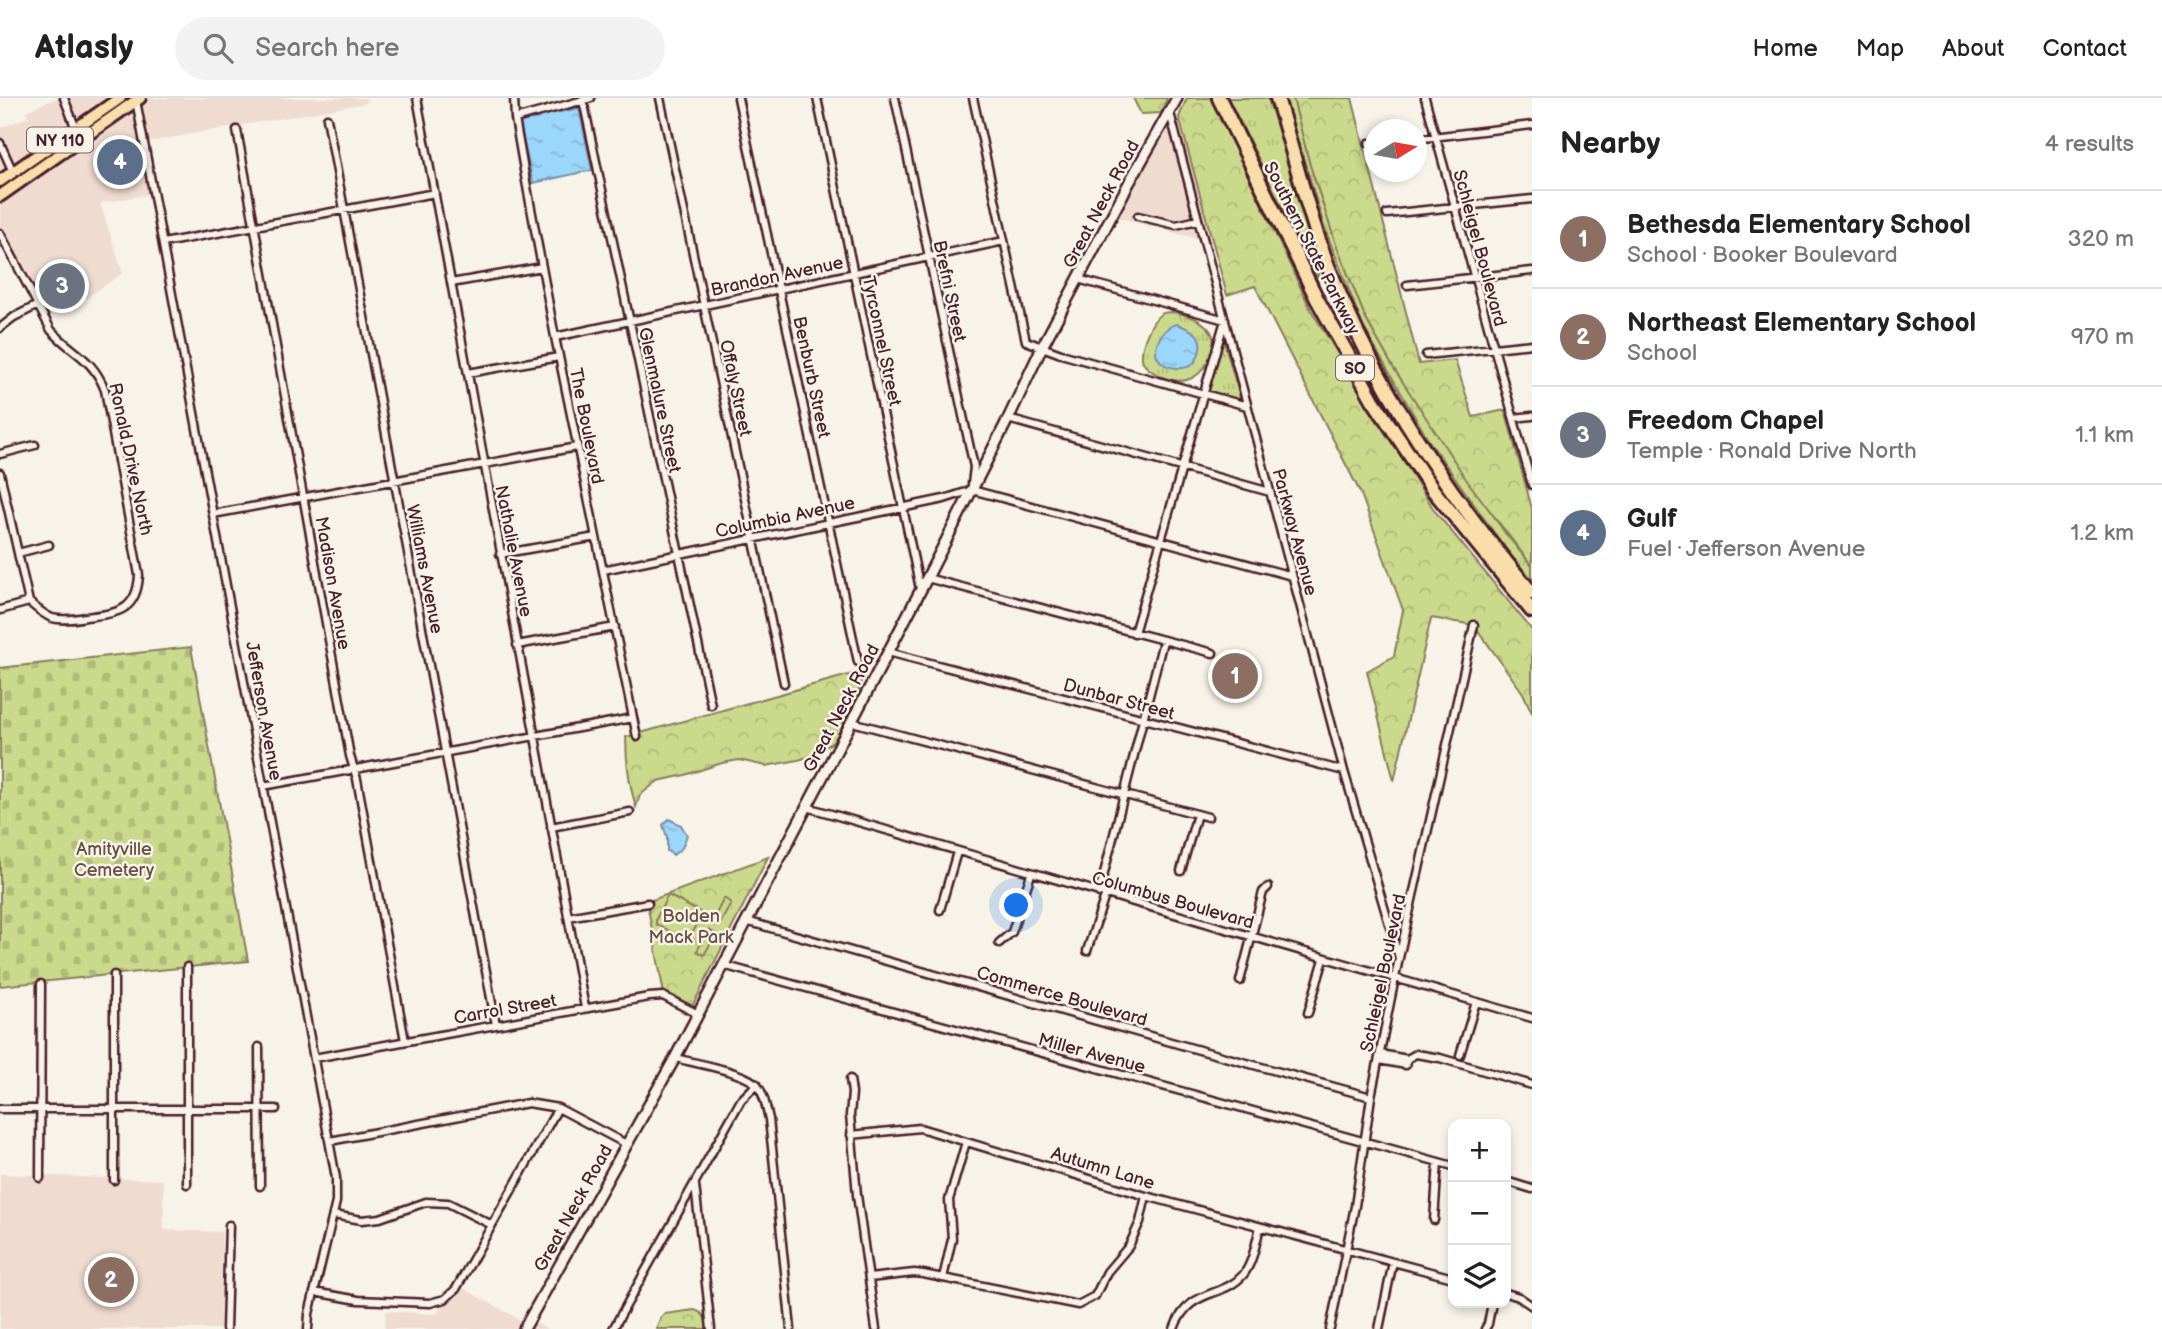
<!DOCTYPE html>
<html lang="en">
<head>
<meta charset="utf-8">
<style>
  body { margin:0; font-family:"Balsamiq Sans",sans-serif; background:#f2f2f2; color:#222 }
  .controls { position:absolute; right:21px; bottom:21px; display:grid; overflow:hidden; border-radius:14px; box-shadow:0 4px 10px #0003 }
  .controls button { width:63px; height:63px; display:grid; place-items:center; padding:0; border:0; border-bottom:2px solid #e0e0e0; background:#fff; color:#222; font:35px sans-serif }
  .compass { position:absolute; left:1364px; top:21px; width:63px; height:63px; border-radius:50%; background:#fff; box-shadow:0 4px 10px #0003; rotate:79deg }
  .you { position:absolute; left:1017px; top:808px; width:24px; height:24px; margin:-18px; border:5px solid #fff; border-radius:50%; background:#1a73e8; box-shadow:0 0 0 10px #1a73e833 }
  .badge { display:grid; place-items:center; width:46px; height:46px; border-radius:50%; background:#b45309; color:#fff; font-size:23px; font-weight:700 }
  .pin { position:absolute; translate:-50% -50%; border:4px solid #fff; box-shadow:0 2px 7px #0006 }
  .list { margin:0; padding:0; list-style:none }
  h2 { display:flex; justify-content:space-between; align-items:center; height:91px; margin:0; padding:0 28px; font-size:30px }
  h2 small { font-size:23px; font-weight:400; color:#767676 }
  .list li { display:grid; grid-template-columns:46px 1fr auto; gap:21px; align-items:center; box-sizing:border-box; height:98px; padding:0 28px; border-top:2px solid #e0e0e0 }
  .list b { display:block; font-size:26px; white-space:nowrap }
  .list p { margin:0; font-size:23px; white-space:nowrap; color:#767676 }
  .list em { font-size:23px; font-style:normal; color:#767676 }
  .icon { flex:none; width:38px; height:38px; fill:none; stroke:currentColor; stroke-width:2; stroke-linecap:round; stroke-linejoin:round }
  .map { position:relative; flex:none; width:1532px; height:1231px; overflow:hidden }
  header { display:flex; align-items:center; gap:42px; box-sizing:border-box; height:98px; padding:0 35px; background:#fff; border-bottom:2px solid #e0e0e0 }
  header strong { font-size:33px }
  nav { display:flex; gap:38px; margin-inline-start:auto; font-size:24px }
  .search { width:490px; height:63px; background:#f2f2f2; display:flex; align-items:center; gap:18px; box-sizing:border-box; padding:0 24px; border-radius:38px; color:#767676; font-size:26px }
  main { display:flex }
  aside { flex:1; background:#fff }
  .map>svg:first-child { display:block }
</style>
</head>
<body>
<header>
<strong>Atlasly</strong>
<div class="search"><svg class="icon" aria-label="search" viewBox="0 0 24 24"><circle cx="10" cy="10" r="6"/><path d="M15 15l6 6"/></svg>Search here</div>
<nav><a>Home</a><a>Map</a><a>About</a><a>Contact</a></nav>
</header>
<main>
<div class="map">
<svg width="1532" height="1231" viewBox="0 0 1532 1231">
  <defs>
    <pattern id="grass-tufts" width="24" height="20" patternUnits="userSpaceOnUse" patternTransform="scale(1.75)"><rect width="24" height="20" fill="#cbd98c"/><path d="M3 7l-1-3M5 7V3M7 7l1-3M15 17l-1-3M17 17v-4M19 17l1-3" fill="none" stroke="#b0ba79"/></pattern>
    <pattern id="forest-crowns" width="20" height="18" patternUnits="userSpaceOnUse" patternTransform="scale(1.75)"><rect width="20" height="18" fill="#cbd98c"/><path d="M2 6a3 3 0 1 1 6 0M12 15a3 3 0 1 1 6 0" fill="none" stroke="#b0ba79"/></pattern>
    <pattern id="cemetery-stones" width="16" height="16" patternUnits="userSpaceOnUse" patternTransform="scale(1.75)"><rect width="16" height="16" fill="#cbd98c"/><path d="M2 7V4a2 2 0 0 1 4 0v3zM10 15v-3a2 2 0 0 1 4 0v3z" fill="#b0ba79"/></pattern>
    <pattern id="water-ripples" width="26" height="14" patternUnits="userSpaceOnUse" patternTransform="scale(1.75)"><rect width="26" height="14" fill="#9bd6fb"/><path d="M2 4q2-2 4 0t4 0M15 11q2-2 4 0t4 0" fill="none" stroke="#87b7d7"/></pattern>
  </defs>
  <rect width="100%" height="100%" fill="#f7f3e8"/>
  <filter id="ink" filterUnits="userSpaceOnUse"><feTurbulence type="fractalNoise" baseFrequency=".0143" numOctaves="2"/><feDisplacementMap in="SourceGraphic" scale="14" xChannelSelector="R" yChannelSelector="G"/><feConvolveMatrix kernelMatrix="1 2 1 2 8 2 1 2 1" color-interpolation-filters="sRGB"/></filter>
  <g filter="url(#ink)">
    <path fill="#efdbd0" d="M57 0H366L367 5 142 45 151 96 100 105 123 175 89 198 42 221 0 141V30L28 19 26 13Z
      M1161 15 1179 19 1213 145 1105 116Z
      M0 1076 163 1082 164 1132 222 1134 220 1231H0Z
      M461 1189 529 1227 532 1223 547 1231H385L386 1213 436 1216Z"/>
    <path fill="url(#grass-tufts)" stroke="#8a7c5c" stroke-width="2" d="M1228 0H1268L1319 161 1318 181Z
      M1285 0H1293L1310 67 1336 146 1366 221 1393 269 1505 435 1532 468V481L1510 457 1429 343 1364 231 1325 131Z
      M1172 214C1202 219 1227 234 1206 267 1194 285 1178 286 1160 278 1154 275 1146 271 1143 264 1138 253 1151 222 1161 216 1165 214 1168 214 1172 214Z
      M1223 240 1241 303 1209 294Z"/>
    <path fill="url(#forest-crowns)" stroke="#8a7c5c" stroke-width="2" d="M1133 0H1167L1161 15 1141 16Z
      M1187 0H1212L1311 212 1434 412 1532 532V615L1523 595 1474 527 1431 520 1394 683 1367 573 1394 558 1403 512 1361 396 1255 188 1227 197 1179 19Z
      M1293 0H1352L1419 266 1455 262 1473 319 1505 312 1532 411V468L1468 384 1393 269 1366 221 1336 146 1310 67Z
      M863 573 855 609 833 644 811 658 798 662 766 668 739 662 722 665 685 677 658 683 640 697 636 709C629 686 626 663 626 639Z
      M768 759 692 909 664 896 648 810 652 802Z
      M694 1212C705 1215 706 1221 708 1231H656L661 1219 665 1216Z"/>
    <path fill="url(#cemetery-stones)" stroke="#8a7c5c" stroke-width="2" d="M191 549 248 863 0 888V570Z"/>
    <path fill="#cbd98c" stroke="#8a7c5c" stroke-width="2" d="M668 797 703 816 688 843 656 826V821Z
      M724 800 731 805 720 826 713 822Z
      M708 832 716 836 704 857 697 853Z"/>
    <path fill="url(#water-ripples)" stroke="#7b8da8" stroke-width="2" d="M579 10 592 72 533 85 519 22Z
      M1177 226C1189 231 1203 235 1200 251 1199 257 1197 262 1193 266 1184 273 1164 271 1158 260 1151 248 1164 229 1177 226Z
      M669 721 681 727 687 737 682 750 673 757 667 753V739L663 727Z"/>
    <g fill="none" stroke-linecap="round" stroke-linejoin="round">
      <g stroke="#4a1f2b" stroke-width="11">
        <path id="street" d="M64 0 76 31
          M417 0 585 910
          M514 0 515 21 525 78 555 239 637 639
          M660 0 784 585
          M738 0 858 564
          M817 0 920 491
          M895 0 974 369 972 386
          M973 0 1026 243 1061 256 1247 308
          M1425 0 1532 387
          M136 2 336 1080V1104L309 1216 308 1231
          M583 2 711 607
          M1170 15 1344 673 1399 860
          M327 20 496 927
          M515 21 591 0
          M237 32 350 658 357 681 405 943
          M1416 41 1532 27
          M0 45 13 74
          M1369 45H1374
          M1387 116 1532 101
          M1138 118 1176 127 1198 122
          M0 135 51 232C73 256 92 259 105 292L139 477C137 514 117 515 86 519 75 521 63 523 52 520 44 517 36 510 29 504
          M163 145 435 95
          M1078 181 1225 222 1134 535
          M451 185 542 169
          M1407 187 1532 173
          M0 230 14 219 38 207
          M555 239 1004 143
          M1426 257 1532 246
          M468 275 559 259
          M1514 320 1532 318
          M1008 321 1270 394
          M0 356 35 347
          M0 375 29 504
          M972 392 1292 478
          M213 416 577 349
          M18 455 49 447
          M500 456 596 439
          M603 472 944 401 972 392
          M927 480 1213 555
          M0 512 29 504
          M517 547 615 529
          M888 554 1344 673
          M852 624 1208 719
          M263 688 633 620
          M807 709 1532 920
          M551 729 630 714
          M1181 773 1197 716
          M1099 795 1163 543
          M940 812 957 754
          M568 819 648 805
          M746 823 1192 950 1371 999
          M999 845 1012 834 1031 776
          M1087 853 1105 798
          M723 867 1453 1068
          M1240 883 1263 794 1268 789
          M1308 915 1324 861
          M259 949 260 1088
          M1380 956 1407 961
          M1460 957 1476 904
          M314 960 649 899 663 898 698 916
          M675 960C695 965 740 973 755 985 764 993 766 1010 769 1021L791 1231
          M1379 962 1406 967 1407 961 1416 956 1440 960 1532 987
          M850 981 852 995 850 1017 857 1097 876 1231
          M0 1011H276
          M851 1037 920 1030 1146 1098 1453 1180
          M330 1043 528 1005 558 1010 626 1046
          M40 1080 41 886
          M114 1082V877
          M1506 1083 1532 1091
          M187 1086V869
          M695 1087 711 1231
          M333 1117 362 1122 380 1120 426 1104 448 1105 492 1127
          M1434 1122 1438 1064
          M869 1180 914 1175 923 1176 1078 1207 1095 1198 1107 1174 1129 1148 1140 1124 1146 1098
          M943 1180 952 1141 949 1102 966 1044
          M314 1194 358 1202 430 1205 445 1201 456 1191 558 1010
          M1506 1195 1519 1199 1532 1208
          M226 1231 229 1127
          M613 1231 741 1002 757 986
          M1174 1231C1189 1189 1222 1201 1243 1177 1253 1165 1256 1144 1260 1129
          M1330 1231 1355 1108 1371 999 1399 860 1474 527
          M1379 1231 1393 1164
          M1485 1231 1488 1226 1492 1205"/>
      </g>
      <g stroke="#4a1f2b" stroke-width="14">
        <path id="secondary" d="M524 1231 675 960 927 480 1008 321 1042 249 1129 85 1177 0"/>
      </g>
      <g stroke="#4a1f2b" stroke-width="16">
        <path id="primary" d="M0 83 120 0
          M0 98 140 0"/>
      </g>
      <g stroke="#4a1f2b" stroke-width="18">
        <path id="highway" d="M1219 0 1317 201 1373 302 1433 392 1532 513
          M1277 0C1294 56 1307 113 1328 168 1375 288 1448 397 1532 495"/>
      </g>
      <use href="#street" stroke="#f7f3e8" stroke-width="6"/>
      <use href="#secondary" stroke="#f7f3e8" stroke-width="9"/>
      <use href="#primary" stroke="#f9deab" stroke-width="10"/>
      <use href="#highway" stroke="#f9deab" stroke-width="12"/>
    </g>
  </g>
  <g text-anchor="middle" stroke-width="5" stroke-linejoin="round" paint-order="stroke">
    <g fill="#f7f3e8" stroke="#7e5f64" stroke-width="2">
      <rect x="27" y="29.5" width="66" height="25" rx="5"/>
      <rect x="1336" y="257.5" width="38" height="25" rx="5"/>
    </g>
    <g font-size="16" font-weight="bold" fill="#4a1f2b">
      <text x="60" y="48">NY 110</text>
      <text x="1355" y="276">SO</text>
    </g>
    <g font-size="18" fill="#4a1f2b" stroke="#f7f3e8">
      <text transform="translate(1101 106) rotate(-62)" y="6">Great Neck Road</text>
      <text transform="translate(1312 150) rotate(63)" y="6">Southern State Parkway</text>
      <text transform="translate(1480 150) rotate(75)" y="6">Schleigel Boulevard</text>
      <text transform="translate(777 178) rotate(-12)" y="6">Brandon Avenue</text>
      <text transform="translate(950 193) rotate(78)" y="6">Brefni Street</text>
      <text transform="translate(882 243) rotate(78)" y="6">Tyrconnel Street</text>
      <text transform="translate(812 279) rotate(78)" y="6">Benburb Street</text>
      <text transform="translate(736 290) rotate(78)" y="6">Offaly Street</text>
      <text transform="translate(660 302) rotate(78)" y="6">Glenmalure Street</text>
      <text transform="translate(587 328) rotate(79)" y="6">The Boulevard</text>
      <text transform="translate(131 361) rotate(78)" y="6">Ronald Drive North</text>
      <text transform="translate(785 419) rotate(-12)" y="6">Columbia Avenue</text>
      <text transform="translate(1295 434) rotate(75)" y="6">Parkway Avenue</text>
      <text transform="translate(514 453) rotate(79)" y="6">Nathalie Avenue</text>
      <text transform="translate(425 471) rotate(79)" y="6">Williams Avenue</text>
      <text transform="translate(333 485) rotate(80)" y="6">Madison Avenue</text>
      <text transform="translate(1119 601) rotate(15)" y="6">Dunbar Street</text>
      <text transform="translate(841 610) rotate(-62)" y="6">Great Neck Road</text>
      <text transform="translate(264 613) rotate(80)" y="6">Jefferson Avenue</text>
      <text transform="translate(1173 802) rotate(16)" y="6">Columbus Boulevard</text>
      <text transform="translate(1383 875) rotate(-78)" y="6">Schleigel Boulevard</text>
      <text transform="translate(1062 898) rotate(16)" y="6">Commerce Boulevard</text>
      <text transform="translate(505 911) rotate(-10)" y="6">Carrol Street</text>
      <text transform="translate(1092 955) rotate(15)" y="6">Miller Avenue</text>
      <text transform="translate(1103 1070) rotate(17)" y="6">Autumn Lane</text>
      <text transform="translate(573 1110) rotate(-61)" y="6">Great Neck Road</text>
    </g>
    <g font-size="18" fill="#6a4e43" stroke="#f7f3e8">
      <text x="114" y="757">Amityville<tspan x="114" dy="21">Cemetery</tspan></text>
      <text x="691" y="824">Bolden<tspan x="691" dy="21">Mack Park</tspan></text>
    </g>
  </g>
</svg>
<div class="controls">
<button>+</button>
<button>−</button>
<button><svg class="icon" aria-label="layers" viewBox="0 0 24 24"><path d="M12 4l9 5-9 5-9-5zM3 14l9 5 9-5"/></svg></button>
</div>
<svg class="compass" viewBox="-18 -18 36 36"><path d="M0-13l5 13h-10z" fill="#e53935"/><path d="M0 13l5-13h-10z" fill="#767676"/></svg>
<div class="you"></div>
<div class="pin badge" style="left:1235px;top:578px;background:#8d6e63">1</div>
<div class="pin badge" style="left:111px;top:1182px;background:#8d6e63">2</div>
<div class="pin badge" style="left:62px;top:188px;background:#6b7280">3</div>
<div class="pin badge" style="left:120px;top:64px;background:#5c6f8a">4</div>
</div>
<aside>
<h2>Nearby<small>4 results</small></h2>
<ul class="list">
<li><span class="badge" style="background:#8d6e63">1</span><div><b>Bethesda Elementary School</b><p>School · Booker Boulevard</p></div><em>320 m</em></li>
<li><span class="badge" style="background:#8d6e63">2</span><div><b>Northeast Elementary School</b><p>School</p></div><em>970 m</em></li>
<li><span class="badge" style="background:#6b7280">3</span><div><b>Freedom Chapel</b><p>Temple · Ronald Drive North</p></div><em>1.1 km</em></li>
<li><span class="badge" style="background:#5c6f8a">4</span><div><b>Gulf</b><p>Fuel · Jefferson Avenue</p></div><em>1.2 km</em></li>
</ul>
</aside>
</main>
</body>
</html>
